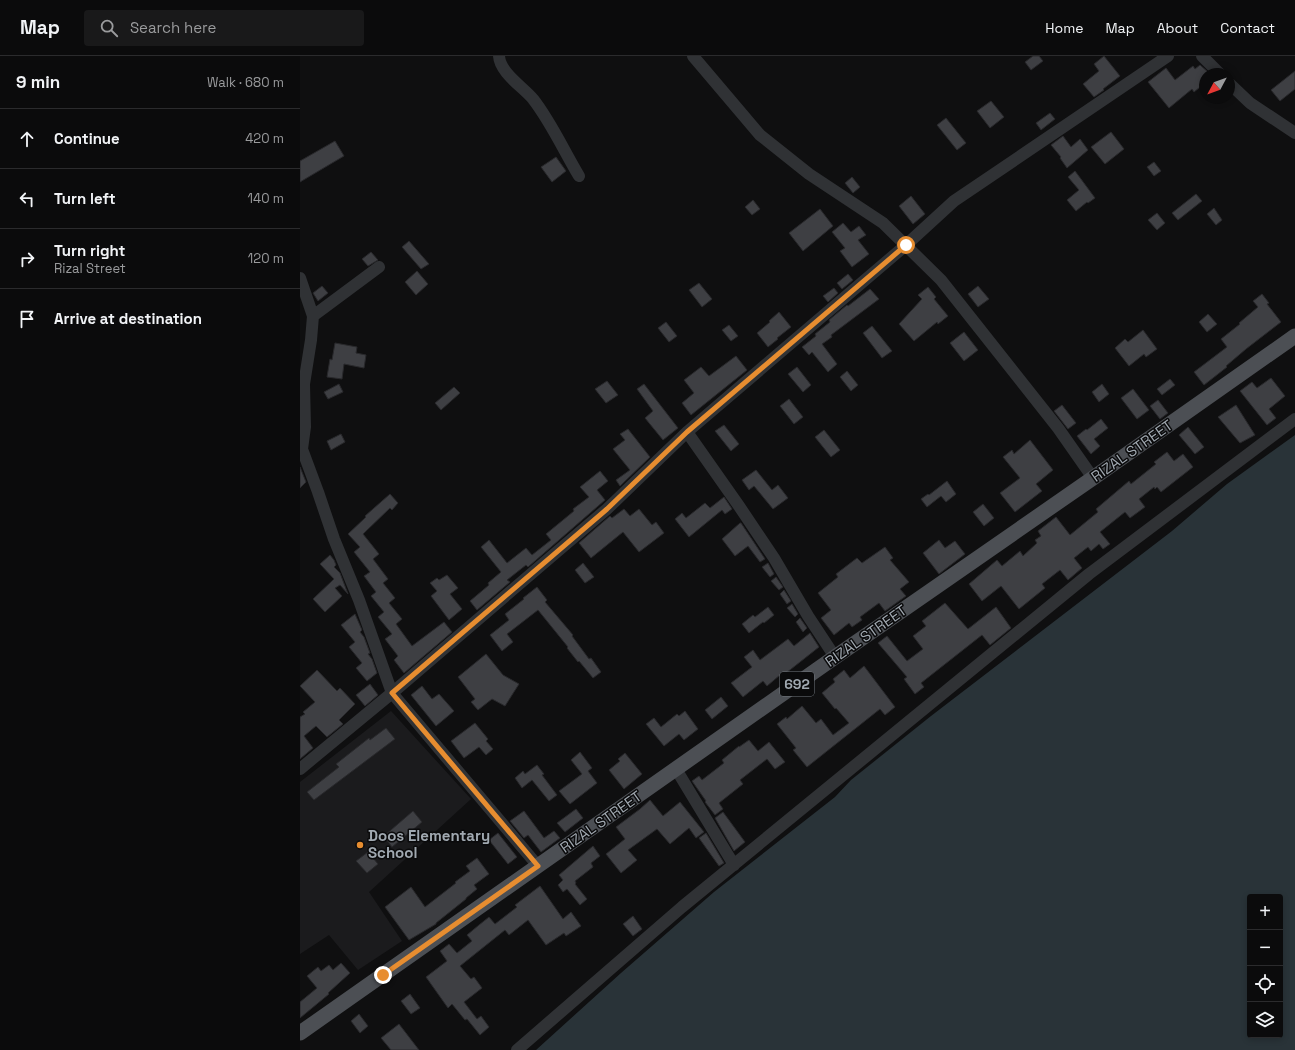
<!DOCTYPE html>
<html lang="en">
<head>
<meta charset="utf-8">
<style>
  body { margin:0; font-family:"Space Grotesk",sans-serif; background:#19191a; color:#f1f3f6 }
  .controls { position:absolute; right:12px; bottom:12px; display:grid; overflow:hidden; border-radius:4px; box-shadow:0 2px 6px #0003 }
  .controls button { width:36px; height:36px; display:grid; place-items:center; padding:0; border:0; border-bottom:1px solid #2b2b2d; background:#0b0b0c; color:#f1f3f6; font:20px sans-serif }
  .compass { position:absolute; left:899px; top:12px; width:36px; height:36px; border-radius:50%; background:#0b0b0c; box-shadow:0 2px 6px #0003; rotate:229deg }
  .stop { position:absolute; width:12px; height:12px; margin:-9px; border:3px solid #e78d30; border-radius:50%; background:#fff }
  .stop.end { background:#e78d30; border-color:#fff; box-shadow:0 1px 4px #0008 }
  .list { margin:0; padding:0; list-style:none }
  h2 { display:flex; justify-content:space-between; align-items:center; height:52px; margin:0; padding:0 16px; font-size:17px }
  h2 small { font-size:13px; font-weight:400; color:#9a9b9d }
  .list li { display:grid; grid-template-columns:26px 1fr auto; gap:12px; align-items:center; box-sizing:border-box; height:60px; padding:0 16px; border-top:1px solid #2b2b2d }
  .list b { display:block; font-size:15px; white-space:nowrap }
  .list p { margin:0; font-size:13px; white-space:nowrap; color:#9a9b9d }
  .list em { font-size:13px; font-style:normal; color:#9a9b9d }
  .icon { flex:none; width:22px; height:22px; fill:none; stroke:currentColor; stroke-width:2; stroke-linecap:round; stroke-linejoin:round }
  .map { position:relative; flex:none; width:995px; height:994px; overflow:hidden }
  header { display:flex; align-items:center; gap:24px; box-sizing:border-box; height:56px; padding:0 20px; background:#0b0b0c; border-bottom:1px solid #2b2b2d }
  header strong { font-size:19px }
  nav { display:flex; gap:22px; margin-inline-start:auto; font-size:14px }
  .search { width:280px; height:36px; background:#19191a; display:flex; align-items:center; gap:10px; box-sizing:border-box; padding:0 14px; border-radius:4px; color:#9a9b9d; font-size:15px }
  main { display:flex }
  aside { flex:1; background:#0b0b0c }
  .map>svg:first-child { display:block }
</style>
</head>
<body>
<header>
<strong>Map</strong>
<div class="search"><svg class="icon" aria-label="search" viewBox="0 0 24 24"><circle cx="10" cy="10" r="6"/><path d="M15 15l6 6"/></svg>Search here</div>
<nav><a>Home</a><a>Map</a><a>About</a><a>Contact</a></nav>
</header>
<main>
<aside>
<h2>9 min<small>Walk · 680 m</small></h2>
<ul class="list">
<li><svg class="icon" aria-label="ahead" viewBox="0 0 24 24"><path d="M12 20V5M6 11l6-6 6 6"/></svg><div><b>Continue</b></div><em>420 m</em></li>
<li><svg class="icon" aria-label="left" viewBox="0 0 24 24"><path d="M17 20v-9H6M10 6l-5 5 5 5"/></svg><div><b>Turn left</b></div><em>140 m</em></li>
<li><svg class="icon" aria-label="right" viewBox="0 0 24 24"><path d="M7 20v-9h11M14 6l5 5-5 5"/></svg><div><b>Turn right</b><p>Rizal Street</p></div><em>120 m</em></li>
<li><svg class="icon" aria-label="arrive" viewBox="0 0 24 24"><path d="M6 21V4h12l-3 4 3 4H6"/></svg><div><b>Arrive at destination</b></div></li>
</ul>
</aside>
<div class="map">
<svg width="995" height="994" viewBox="0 0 995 994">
  <rect width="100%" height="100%" fill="#0f0f10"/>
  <path fill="#1b1b1d" d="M91 655 171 743 69 836 102 885 58 914 29 879 0 898V726Z"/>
  <path fill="#293338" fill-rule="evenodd" d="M995 379V994H236L321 917 414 836 535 741 551 724 631 660 872 475 927 428ZM950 841H980V979H950Z"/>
  <path fill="#3e3f43" stroke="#29292c" d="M733 0H739L743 5 731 14 725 6Z
    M804 0 820 20 803 33 804 34 794 41 783 28 799 15 794 8Z
    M900 9 908 16 905 18V27L894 36 892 33 869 52 848 26 866 12 875 24 893 10 895 13Z
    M995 15V33L980 45 971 34Z
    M691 45 704 61 690 72 677 55Z
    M750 57 755 63 741 74 736 67Z
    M646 62 666 87 657 94 637 69Z
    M811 76 824 93 805 108 791 91Z
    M763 80 771 91 780 83 788 94 767 112 760 102 761 101 751 89Z
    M35 85 44 100 0 126V105Z
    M256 101 266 115 252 126 241 111Z
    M854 106 861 115 854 120 847 111Z
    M775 115 795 142 788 147 787 146 776 155 767 144 779 134 768 121Z
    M552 121 560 131 553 137 545 127Z
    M896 138 902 145 878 164 872 157Z
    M611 140 625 158 613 168 599 150Z
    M453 144 460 153 452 159 445 151Z
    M914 152 922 164 916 169 907 158Z
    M520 153 533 170 503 195 489 177Z
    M857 157 865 167 857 174 848 164Z
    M543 167 551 176 559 170 566 179 558 184 569 198 552 211 540 195 545 192 532 176Z
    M109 185 129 208 121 213 102 191Z
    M71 196 78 204 68 210 62 203Z
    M117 215 128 228 116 239 105 226Z
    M548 218 553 224 542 233 537 227Z
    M399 227 412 243 402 251 389 234Z
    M22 230 28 237 18 245 13 237Z
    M678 230 689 243 678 251 668 238Z
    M628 231 636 241 634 243 648 260 638 268 637 266 614 285 599 268 622 243 618 239Z
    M534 232 538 237 528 246 523 240Z
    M570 233 579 243 531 279 532 281 522 288 537 308 528 316 512 296 509 299 502 291 516 280 515 278 530 266 529 264 547 249 548 250Z
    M962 238 969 247 967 248 981 266 946 293 926 310 927 311 904 329 894 316 927 291 921 283 940 268 939 267 958 251 953 245Z
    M479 256 491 271 477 282 478 283 468 291 457 277 470 266 469 265Z
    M908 258 917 268 907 276 899 266Z
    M366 266 377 280 369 286 358 272Z
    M429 269 438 280 431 285 422 274Z
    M572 270 592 295 582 302 563 277Z
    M843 274 857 293 846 301 844 298 829 310 815 292 825 283 828 286Z
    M664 276 678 294 664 305 650 287Z
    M35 287 57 291 56 297 66 299 64 312 44 308 42 323 27 321 30 303 32 304Z
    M436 300 447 314 391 359 382 347 394 337 384 324 401 311 409 320Z
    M497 311 511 329 503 336 488 318Z
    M547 315 558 329 551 335 540 321Z
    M971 322 985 340 969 353 976 362 967 369 940 335 952 326 957 332Z
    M870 323 875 329 862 339 857 333Z
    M307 325 318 339 306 347 295 333Z
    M39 328 43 336 28 343 24 336Z
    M344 328 378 372 363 384 345 362 353 355 337 333Z
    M802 328 809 338 799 346 792 336Z
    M154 331 160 337 141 354 135 347Z
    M833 333 849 354 837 363 821 342Z
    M489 343 503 361 494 368 480 350Z
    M858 344 868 357 860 363 850 350Z
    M762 349 776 367 768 373 754 355Z
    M936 349 955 379 940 387 918 361Z
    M801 363 808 372 794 383 800 390 791 398 777 380 786 373 787 374Z
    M424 369 439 388 431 395 415 375Z
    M888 371 904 391 895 398 879 379Z
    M328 373 350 401 320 430 316 424 330 414 313 393 325 384 320 378Z
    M524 374 540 394 531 401 515 381Z
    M41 378 45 386 31 394 27 385Z
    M730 384 753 414 736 428 742 435 715 456 700 437 720 422 703 401 712 394 714 398Z
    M867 396 874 405 883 398 893 411 861 436 857 431 855 433 854 431 839 443 845 451 830 462 825 456 800 476 810 488 803 493 799 488 791 495 788 491 774 502 782 512 768 524 760 514 742 528 745 532 719 553 701 530 682 545 669 528 697 504 702 510 720 495 723 500 737 487 735 484 741 480 738 475 756 461 770 479 798 456 796 453 829 425 831 428 856 408 854 406Z
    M0 411 6 426 0 432Z
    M456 414 472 434 478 429 488 442 473 453 454 430 449 434 442 424Z
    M300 415 308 425 297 434 305 444 228 511 226 509 207 524 210 526 177 554 170 545 189 529 188 527 201 516 181 491 189 484 207 507 226 492 232 499 251 484 246 478 274 455 273 453 289 441 280 431Z
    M647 425 656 438 646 446 641 440 627 451 621 443 628 438 629 439Z
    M90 438 98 447 92 454 90 452 63 478 79 498 73 503 88 523 83 527 95 542 89 547 102 563 96 568 112 590 144 566 152 576 104 617 94 604 98 600 85 583 92 578 78 561 84 556 71 540 76 536 64 520 70 516 54 496 60 491 48 478 66 461 65 460Z
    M424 441 432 453 425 458 422 454 389 481 375 463 382 457 386 462 405 447 410 452Z
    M683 448 694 462 684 470 673 456Z
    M324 453 330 460 339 453 352 469 356 466 364 477 339 496 323 476 291 502 279 487 310 460 312 462Z
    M440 467H441L465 503 460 506 448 490 435 500 422 483Z
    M639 484 645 492 655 485 665 498 639 518 623 497Z
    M585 491 593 502 590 504 609 526 600 533 606 540 585 555 579 547 560 561 562 564 552 571 549 567 534 579 521 562 531 554 518 537 538 521 536 518 557 502 562 507Z
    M30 499 34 504 36 509 34 511 40 517 48 538 40 529 35 532 42 540 25 556 13 543 34 523 20 508Z
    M283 507 294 521 285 527 275 514Z
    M468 507 474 518 470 521 462 511Z
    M147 519 158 532 150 538 162 553 149 564 131 540 137 535 130 527 137 522 139 524Z
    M476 521 483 531 479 534 471 525Z
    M237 531 247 544 245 546 273 579 272 580 289 603 291 602 301 616 293 622 279 605 278 606 267 592 268 591 238 554 207 578 213 586 202 595 190 579 209 564 205 558 224 543 223 542Z
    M484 534 491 545 487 548 480 538Z
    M645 547 668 573 696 551 711 572 690 589 682 579 621 627 624 631 615 638 604 623 607 621 578 587 587 580 607 605 623 593 613 580 626 570 622 565Z
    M492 548 498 558 495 561 487 552Z
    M468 551 474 559 464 567 463 566 449 577 442 568 453 559 455 561Z
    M55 558 62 574 60 576 64 581 70 597 68 598 72 603 77 617 67 625 56 612 62 607 49 591 55 586 41 569Z
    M500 562 507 572 503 576 496 566Z
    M510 577 519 591 481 621 480 619 467 630 463 625 443 641 431 627 452 611 444 601 453 594 460 604 488 583 494 590Z
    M186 598 203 619 219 628 205 650 192 643 178 654 171 646 175 643 158 621Z
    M564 610 595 651 585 659 580 653 507 711 493 694 496 692 477 668 486 661 487 663 502 650 516 667 521 663 533 679 549 667 536 652 535 653 522 637 535 626 533 623 544 614 550 622Z
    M17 614 37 635 40 632 55 648 39 664 43 668 27 681 16 670 4 680 13 692 0 703V661L5 658 3 656 15 646 0 630Z
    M70 628 78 639 65 650 56 639Z
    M122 630 132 643 139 638 154 655 136 670 111 639Z
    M421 641 428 650 412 663 405 654Z
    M385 655 398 673 384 684 379 678 364 690 346 668 354 662 361 671 377 658 379 660Z
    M175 667 188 683 186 685 193 693 186 699 179 691 164 702 151 685Z
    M86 672 95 683 14 744 7 736 39 711 36 708 69 682 70 684Z
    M449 684 458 695 469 686 485 706 475 713 467 703 440 724 443 728 419 747 423 753 415 759 405 746 406 745 392 725 399 720 402 724 424 707 422 704 439 690V691Z
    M280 696 292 712 288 715 297 727 270 748 259 735 282 718 271 704Z
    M325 697 342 718 324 733 309 714 320 705 318 703Z
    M237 709 244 718 242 719 257 739 249 745 232 724 222 732 215 722 223 715 225 718Z
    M350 744 363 760 380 746 404 776 396 782 389 772 370 788 357 773 328 794 337 804 321 817 306 798 325 783 316 771 340 753Z
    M276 753 283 762 265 776 257 767Z
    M113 755 122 766 92 791 84 780Z
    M224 755 244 782 254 775 260 782 241 796 228 779 224 782 210 765Z
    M423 756 445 786 434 795 415 762Z
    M198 777 217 801 208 808 189 784Z
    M406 777 424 807 419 810 399 782Z
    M293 790 300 800 291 807 293 811 275 825 276 827 275 828 287 843 280 849 267 833 263 836 258 829 263 824 259 819Z
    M68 796 78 808 67 817 56 805Z
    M177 802 189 818 174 829 177 833 166 842V843L136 867V868L109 884 85 851 111 831 125 851 156 827 155 826 170 815 166 810Z
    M240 830 263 863 271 856 281 870 266 880 264 877 246 889 228 864 209 879 205 874 160 910 171 923 174 921 182 932 164 946 177 963 181 960 189 971 180 979 167 963 165 964 152 948 148 952 126 921 147 905 140 895 149 888 157 897 172 885 167 879 179 869 189 861 195 868 217 851 215 849Z
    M333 860 342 873 333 880 323 868Z
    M41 907 50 917 28 937 29 938 0 962V946L17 932 7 920 18 911 21 915 29 909 33 914Z
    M110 938 120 952 111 958 101 945Z
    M59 958 68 970 60 977 51 965Z
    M99 968 119 994H91L81 982Z"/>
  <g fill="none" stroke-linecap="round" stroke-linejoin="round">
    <path stroke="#303235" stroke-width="12" d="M199 0C200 17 223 31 233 43 251 66 264 95 279 120
      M393 0 460 79 509 118 583 167 641 224 758 372 793 422
      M902 0 920 18
      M929 27 950 47 995 77
      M0 222 13 260 11 284 4 328 5 371 2 393 18 436 34 483 59 544 92 637 238 810
      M13 260 79 211
      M387 376 439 450 474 502 508 560 535 601
      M0 713 92 637 307 453 387 376 606 189 654 145 868 0
      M376 713 434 809
      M217 994 382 851 789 518 995 363"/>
    <path stroke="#4c4f54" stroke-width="15" d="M0 977 535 601 793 422 995 280"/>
  </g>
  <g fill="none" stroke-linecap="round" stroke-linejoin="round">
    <path stroke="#e78d30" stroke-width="5" d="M83 919 238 810 92 637 307 453 387 376 606 189"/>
  </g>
  <circle fill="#e78d30" stroke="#0a0a0b" stroke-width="1.5" cx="60" cy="789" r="4"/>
  <g text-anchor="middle" stroke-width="3" stroke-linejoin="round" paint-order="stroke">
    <rect fill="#0a0a0b" stroke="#73797e" stroke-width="1" x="480" y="616" width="34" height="24" rx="3"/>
    <g font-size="14" font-weight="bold" fill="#a0a8b0">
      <text x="497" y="633">692</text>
    </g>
    <g font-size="15" fill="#a0a8b0" stroke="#0a0a0b">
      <text transform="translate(832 395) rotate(-35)" y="5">RIZAL STREET</text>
      <text transform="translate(566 580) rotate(-35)" y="5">RIZAL STREET</text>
      <text transform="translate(301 766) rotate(-35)" y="5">RIZAL STREET</text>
    </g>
    <g font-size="15" font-weight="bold" fill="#a0a8b0" stroke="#0a0a0b" text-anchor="start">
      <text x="68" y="785">Doos Elementary<tspan x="68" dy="17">School</tspan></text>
    </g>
  </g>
</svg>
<div class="controls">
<button>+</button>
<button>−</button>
<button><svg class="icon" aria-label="locate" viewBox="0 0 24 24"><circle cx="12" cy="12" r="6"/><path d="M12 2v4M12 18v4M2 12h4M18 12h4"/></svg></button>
<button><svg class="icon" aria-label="layers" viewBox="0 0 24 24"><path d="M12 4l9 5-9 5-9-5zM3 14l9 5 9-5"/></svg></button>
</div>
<svg class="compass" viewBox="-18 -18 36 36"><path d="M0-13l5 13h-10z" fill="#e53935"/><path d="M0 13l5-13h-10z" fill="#9a9b9d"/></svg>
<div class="stop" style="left:606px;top:189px"></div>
<div class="stop end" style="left:83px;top:919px"></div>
</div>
</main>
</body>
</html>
